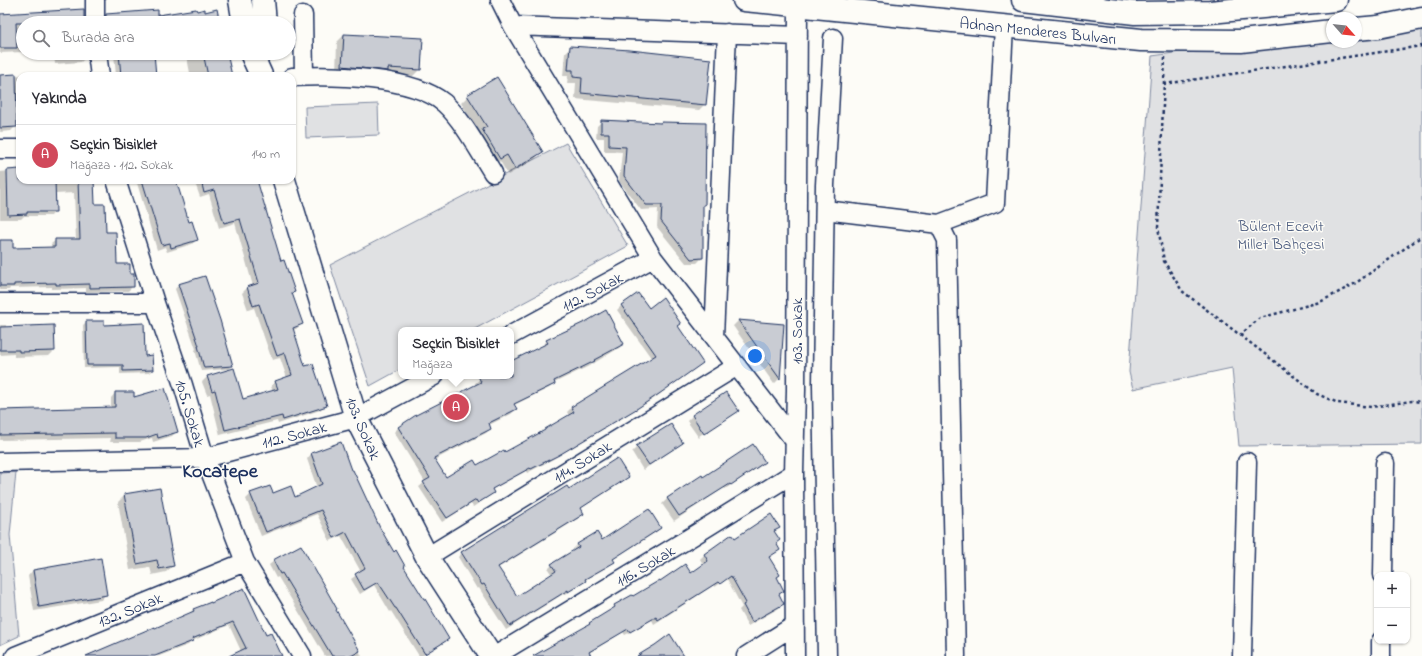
<!DOCTYPE html>
<html lang="tr">
<head>
<meta charset="utf-8">
<style>
  body { margin:0; font-family:"Indie Flower",sans-serif; background:#f2f2f3; color:#2b2b33 }
  .controls { position:absolute; right:12px; bottom:12px; display:grid; overflow:hidden; border-radius:8px; box-shadow:0 1px 3px #0004 }
  .controls button { width:36px; height:36px; display:grid; place-items:center; padding:0; border:0; border-bottom:1px solid #e1e1e2; background:#fff; color:#2b2b33; font:20px sans-serif }
  .compass { position:absolute; left:1326px; top:12px; width:36px; height:36px; border-radius:50%; background:#fff; box-shadow:0 1px 3px #0004; rotate:117deg }
  .you { position:absolute; left:755px; top:356px; width:14px; height:14px; margin:-10px; border:3px solid #fff; border-radius:50%; background:#1a73e8; box-shadow:0 0 0 6px #1a73e833 }
  .badge { display:grid; place-items:center; width:26px; height:26px; border-radius:50%; background:#d1495b; color:#fff; font-size:13px; font-weight:700 }
  .pin { position:absolute; translate:-50% -50%; border:2px solid #fff; box-shadow:0 1px 4px #0006 }
  .popup { position:absolute; left:398px; top:327px; width:116px; height:52px; box-sizing:border-box; display:grid; place-content:center; border-radius:8px; background:#fff; filter:drop-shadow(0 1px 3px #0005); font-size:13px; white-space:nowrap; color:#7c7c81 }
  .popup b { font-size:15px; color:#2b2b33 }
  .popup::after { content:''; position:absolute; left:50%; top:100%; margin-left:-8px; border:8px solid transparent; border-top-color:#fff }
  .list { margin:0; padding:0; list-style:none }
  h2 { display:flex; justify-content:space-between; align-items:center; height:52px; margin:0; padding:0 16px; font-size:17px }
  h2 small { font-size:13px; font-weight:400; color:#7c7c81 }
  .list li { display:grid; grid-template-columns:26px 1fr auto; gap:12px; align-items:center; box-sizing:border-box; height:60px; padding:0 16px; border-top:1px solid #e1e1e2 }
  .list b { display:block; font-size:15px; white-space:nowrap }
  .list p { margin:0; font-size:13px; white-space:nowrap; color:#7c7c81 }
  .list em { font-size:13px; font-style:normal; color:#7c7c81 }
  .icon { flex:none; width:22px; height:22px; fill:none; stroke:currentColor; stroke-width:2; stroke-linecap:round; stroke-linejoin:round }
  .map { position:relative; flex:none; width:1422px; height:656px; overflow:hidden }
  .search { position:absolute; background:#fff; box-shadow:0 1px 3px #0004; left:16px; top:16px; width:280px; height:44px; display:flex; align-items:center; gap:10px; box-sizing:border-box; padding:0 14px; border-radius:22px; color:#7c7c81; font-size:15px }
  .panel { position:absolute; background:#fff; box-shadow:0 1px 3px #0004; left:16px; top:72px; width:280px; height:112px; border-radius:12px }
  .map>svg:first-child { display:block }
</style>
</head>
<body>
<div class="map">
<svg width="1422" height="656" viewBox="0 0 1422 656">
  <rect width="100%" height="100%" fill="#fdfcf7"/>
  <filter id="ink" filterUnits="userSpaceOnUse"><feTurbulence type="fractalNoise" baseFrequency=".025" numOctaves="2"/><feDisplacementMap in="SourceGraphic" scale="8" xChannelSelector="R" yChannelSelector="G"/><feConvolveMatrix kernelMatrix="1 2 1 2 8 2 1 2 1" color-interpolation-filters="sRGB"/></filter>
  <g filter="url(#ink)">
    <path fill="#e0e1e3" stroke="#7e88a0" d="M1422 19V444L1239 446 1232 368 1133 389 1129 372 1152 56 1332 31V42H1356V28Z
      M378 104 379 135 306 138 305 107Z
      M566 143 628 246 473 330H401V369L370 386 330 265Z
      M16 472 10 535 19 636 0 645V473Z"/>
    <path fill="#0003" d="M0 15 84 23H23V52L0 53Z
      M344 35 420 69 413 76 336 73 337 42Z
      M571 47 705 104 699 110 575 99 576 83H567L568 76H563L565 53Z
      M54 53H86V57L81 62 55 64Z
      M114 53H149L155 76H116Z
      M186 53H226L231 76H183L185 74 190 73Z
      M48 74V76H20V125L16 126 11 131 0 132V76Z
      M468 96 541 152 535 159 508 175 500 161 493 165 476 137 480 133 461 103Z
      M602 121 704 204 702 207V258L697 263H686L657 227 658 209 641 210 619 181 622 152 604 151V138H596L597 126Z
      M20 170V180H93L94 205 116 265 129 275 133 286 128 291 86 292V288L52 289V287L10 288 9 290H0V241L12 249 51 248V244L56 240H76L74 193 55 194V211L51 216H24L21 219H0V172Z
      M140 180H176L188 224 197 239 192 244 167 252 165 247 157 250 137 183Z
      M199 180H255L281 262 294 292 291 294 301 324 296 329 293 330 304 368 325 405 320 410 278 424 277 421 220 435 210 394 207 395 202 382 207 377 233 369 243 400 273 393 271 386 276 381 287 378 280 358 272 360 254 308 248 310 242 293 247 288 253 286 235 223 219 228 209 194 200 197 195 183Z
      M204 277 232 366 229 369 201 371 195 350 196 349 175 289 178 285Z
      M622 305 648 309 677 327 702 363 653 399 553 459 527 473 526 471 491 490 493 493 488 497 473 507 471 504 442 522 419 487 425 482 394 432 398 428 416 416 476 386 475 383 484 376H511V363L542 346 547 341 623 344 619 348 589 366 554 383 549 388 514 405 516 409 511 414 489 425 490 429 486 433 434 460 445 478 477 466 504 454 541 434 569 416 567 412 572 407 652 359 617 310Z
      M738 321 783 325 779 379 774 384 733 326Z
      M86 322 103 326 144 357 152 370 149 373 120 374V367L84 368 83 325Z
      M0 325H6V328L54 351 49 356 14 357V354L0 355Z
      M115 393 133 398 177 431 172 436 153 442 152 438 140 442H110L111 438 0 440V410L111 408V398Z
      M726 394 737 411 733 415V414L699 436 700 437 699 438 687 421 692 416Z
      M682 442 677 447 643 470 632 452 637 447Z
      M340 444 350 472 379 529 448 639 443 643 422 656H419L391 611 390 612 374 585 360 594 351 579 361 572 341 536 330 541 317 514 261 536 246 499 251 494H273L295 498 317 488 307 459 311 454Z
      M764 462 759 467 725 489 724 488 674 521 662 504 667 499 702 478Z
      M628 476 623 481 580 509 583 514 579 518 498 568 517 597 552 575 548 569 552 565 574 551 573 549 577 545 596 533 601 541 660 528 656 532 612 560 613 562 609 566 585 580 580 585 564 595 563 594 506 630 479 588 477 589 458 557 462 553 569 490Z
      M125 495 173 566 166 572 152 575 150 567 130 570 118 502Z
      M779 527 774 532 775 544 779 550 769 558 776 578 783 591 778 595 783 604 779 608 748 626 739 610 742 607 727 579 715 587 714 585 654 624 652 620 625 635 623 632 589 653 590 656H536L585 628 590 624 611 611 615 606 632 597 691 574 704 566 700 559 704 555 732 536 734 539Z
      M100 559 106 594 101 600 34 611 28 576 33 570Z
      M274 561 335 611 362 656H325L278 577 276 578 269 565Z
      M210 603 265 636 281 656H231L241 651 229 625 192 641 188 645 159 656H88L189 614 193 610Z"/>
    <path fill="#c9ccd3" stroke="#1b2f5e" d="M84 9V23H16L17 48H0V14Z
      M196 9 197 11 205 9V12L217 9 220 23H106V14L158 10V15Z
      M344 34 423 38 421 70 388 68V71L342 66Z
      M570 46 630 50 711 59 706 105 581 93 582 78 573 77V70H568Z
      M119 53H154L156 76H121Z
      M203 53H227L232 76H208Z
      M16 74 17 127 0 128V75Z
      M497 77 543 152 515 169 507 155 500 159 482 129 487 127 467 95Z
      M601 120 661 123V122L706 123 705 205H703V258L691 259 661 221 662 205H646L624 176 626 147 609 146V133H601Z
      M20 169V180H55L56 212H27V214L8 215 7 170Z
      M78 180H94L95 204H105L106 232H116L117 264H130V274H134V287L90 288V284L56 285V283L14 284V286H0V240H13V248L55 247V239H80Z
      M142 180H176L189 222 192 221 198 240 171 248 170 243 162 245Z
      M201 180H257L281 261 284 260 295 292 292 293 303 324 293 328 305 366 313 364 327 406 283 420 282 416 225 430 215 390 212 391 207 376 234 368 243 399 278 389 275 381 292 375 285 353 277 356 259 304 253 306 247 287 259 283 240 219 224 223 214 190 204 193Z
      M205 276 220 320 233 366 204 368 198 346H199L178 284Z
      M638 293 649 308 663 297 681 324 678 326 703 363 659 394 638 408 559 455 531 469 530 468 492 489 494 493 478 503 476 500 447 518 423 482 430 478 398 427 416 415 481 382 478 376H511V361L548 343 546 340 587 321 606 310 624 344 594 360 595 361 554 381 555 384 514 404 517 409 489 423 491 429 434 458 446 477 474 460 477 465 504 450 505 452 545 430V429L574 412 571 407 656 355 621 305Z
      M738 320 784 324 780 379Z
      M86 321H104V325L144 323 145 356 152 355 153 370 123 371V365H87Z
      M54 325 55 351 19 352V350H0V327Z
      M165 388 178 432 158 438 157 434 146 438H115V433L0 435V410L115 407V392H134V397Z
      M726 392 739 411 704 434 692 415Z
      M671 424 683 443 649 465 636 446Z
      M341 442 351 470H353L380 528 394 552 396 550 405 566 404 567 424 599H425L449 639 425 654 396 608H395L378 582 364 590 355 574 365 568 346 532 334 538 321 510 266 532 250 493 270 486 273 493 291 486 295 497 322 484 311 453Z
      M753 444 765 462 731 485 730 484 679 516 667 498 702 475 703 477Z
      M617 458 629 477 581 508 584 514 498 567 510 585 517 596 556 571 551 564 579 547 577 544 597 532 602 540 649 509 661 528 613 559 615 562 585 579 586 581 568 592V590L510 626 484 584 482 585 461 552 567 486 569 489Z
      M160 488 174 566 159 569 157 560 137 564 124 494Z
      M771 514 780 528 774 531 780 540 776 543 780 550 769 557 780 575 777 577 784 591 779 594 784 604 752 622 743 605 746 603 731 576 720 584 718 582 658 620 656 617 630 632 628 629 589 652 591 656H533L590 624 589 623 615 607 614 605 632 595 633 596 660 580V581L685 564 691 573 708 561 704 554 732 534 735 538Z
      M301 545 337 609 336 610 360 651 351 656H332L282 573 280 574 273 560Z
      M101 558 107 595 39 607 33 570Z
      M244 588 266 635 271 633 282 656H229L246 648 233 622 192 639 193 641 155 656H86L154 627 155 628 194 611 193 609 211 602V603Z
      M670 634 684 656H637L655 645Z"/>
    <g fill="none" stroke-linecap="round" stroke-linejoin="round">
      <g stroke="#1b2f5e" stroke-width="21">
        <path id="minor" d="M95 0V23
          M500 0 513 26 653 258 794 440
          M303 15 304 76
          M513 26 798 36
          M97 53 100 76
          M292 77C332 75 412 76 444 103 463 120 479 151 493 173
          M0 149H20
          M116 180 155 303 183 385 205 458 245 562 302 656
          M825 210 939 224 947 240 956 656
          M939 224 995 203 1004 26
          M0 303H155
          M511 335 653 258
          M714 337 727 33
          M0 462 205 458 356 418 434 376
          M427 557 737 366
          M1383 575 1385 463
          M15 656 245 562
          M495 656 691 537 794 473
          M746 656 795 625
          M795 656 794 473 796 390 798 5
          M827 656 822 385 825 185 833 38
          M1242 656 1247 462
          M1381 656V641"/>
      </g>
      <g stroke="#1b2f5e" stroke-width="25">
        <path id="major" d="M240 0 244 23
          M263 0 265 23
          M744 0 1141 40 1241 41 1332 31
          M1023 0 1135 13 1210 12 1336 0
          M1356 29 1378 27 1422 18
          M251 53 261 75
          M284 180 356 418 427 557 491 656"/>
      </g>
      <path stroke="#1b2f5e" stroke-width="2.5" stroke-dasharray="3 3" stroke-linecap="butt" d="M1165 57 1158 227 1164 261 1182 291 1240 335 1260 318 1320 302 1356 283 1422 236
        M1164 84 1422 46
        M1240 335 1317 394 1338 403 1371 407 1412 401 1422 402"/>
      <use href="#minor" stroke="#fdfcf7" stroke-width="18"/>
      <use href="#major" stroke="#fdfcf7" stroke-width="22"/>
    </g>
  </g>
  <g text-anchor="middle" stroke-width="3" stroke-linejoin="round" paint-order="stroke">
    <g font-size="16" fill="#1b2f5e" stroke="#fdfcf7">
      <text transform="translate(1038 30) rotate(6)" y="6">Adnan Menderes Bulvarı</text>
      <text transform="translate(592 291) rotate(-28)" y="6">112. Sokak</text>
      <text transform="translate(796 331) rotate(-90)" y="6">103. Sokak</text>
      <text transform="translate(191 413) rotate(73)" y="6">105. Sokak</text>
      <text transform="translate(364 428) rotate(67)" y="6">103. Sokak</text>
      <text transform="translate(294 434) rotate(-15)" y="6">112. Sokak</text>
      <text transform="translate(582 461) rotate(-32)" y="6">114. Sokak</text>
      <text transform="translate(645 565) rotate(-31)" y="6">116. Sokak</text>
      <text transform="translate(130 609) rotate(-22)" y="6">132. Sokak</text>
    </g>
    <g font-size="16" fill="#4c5c7f" stroke="#fdfcf7">
      <text x="1281" y="231">Bülent Ecevit<tspan x="1281" dy="18">Millet Bahçesi</tspan></text>
    </g>
    <g font-size="20" font-weight="bold" fill="#1b2f5e" stroke="#fdfcf7">
      <text x="220" y="477">Kocatepe</text>
    </g>
  </g>
</svg>
<div class="controls">
<button>+</button>
<button>−</button>
</div>
<svg class="compass" viewBox="-18 -18 36 36"><path d="M0-13l5 13h-10z" fill="#e53935"/><path d="M0 13l5-13h-10z" fill="#7c7c81"/></svg>
<div class="you"></div>
<div class="pin badge" style="left:456px;top:407px">A</div>
<div class="popup"><b>Seçkin Bisiklet</b>Mağaza</div>
<div class="search"><svg class="icon" aria-label="search" viewBox="0 0 24 24"><circle cx="10" cy="10" r="6"/><path d="M15 15l6 6"/></svg>Burada ara</div>
<section class="panel">
<h2>Yakında<small></small></h2>
<ul class="list">
<li><span class="badge">A</span><div><b>Seçkin Bisiklet</b><p>Mağaza · 112. Sokak</p></div><em>140 m</em></li>
</ul>
</section>
</div>
</body>
</html>
